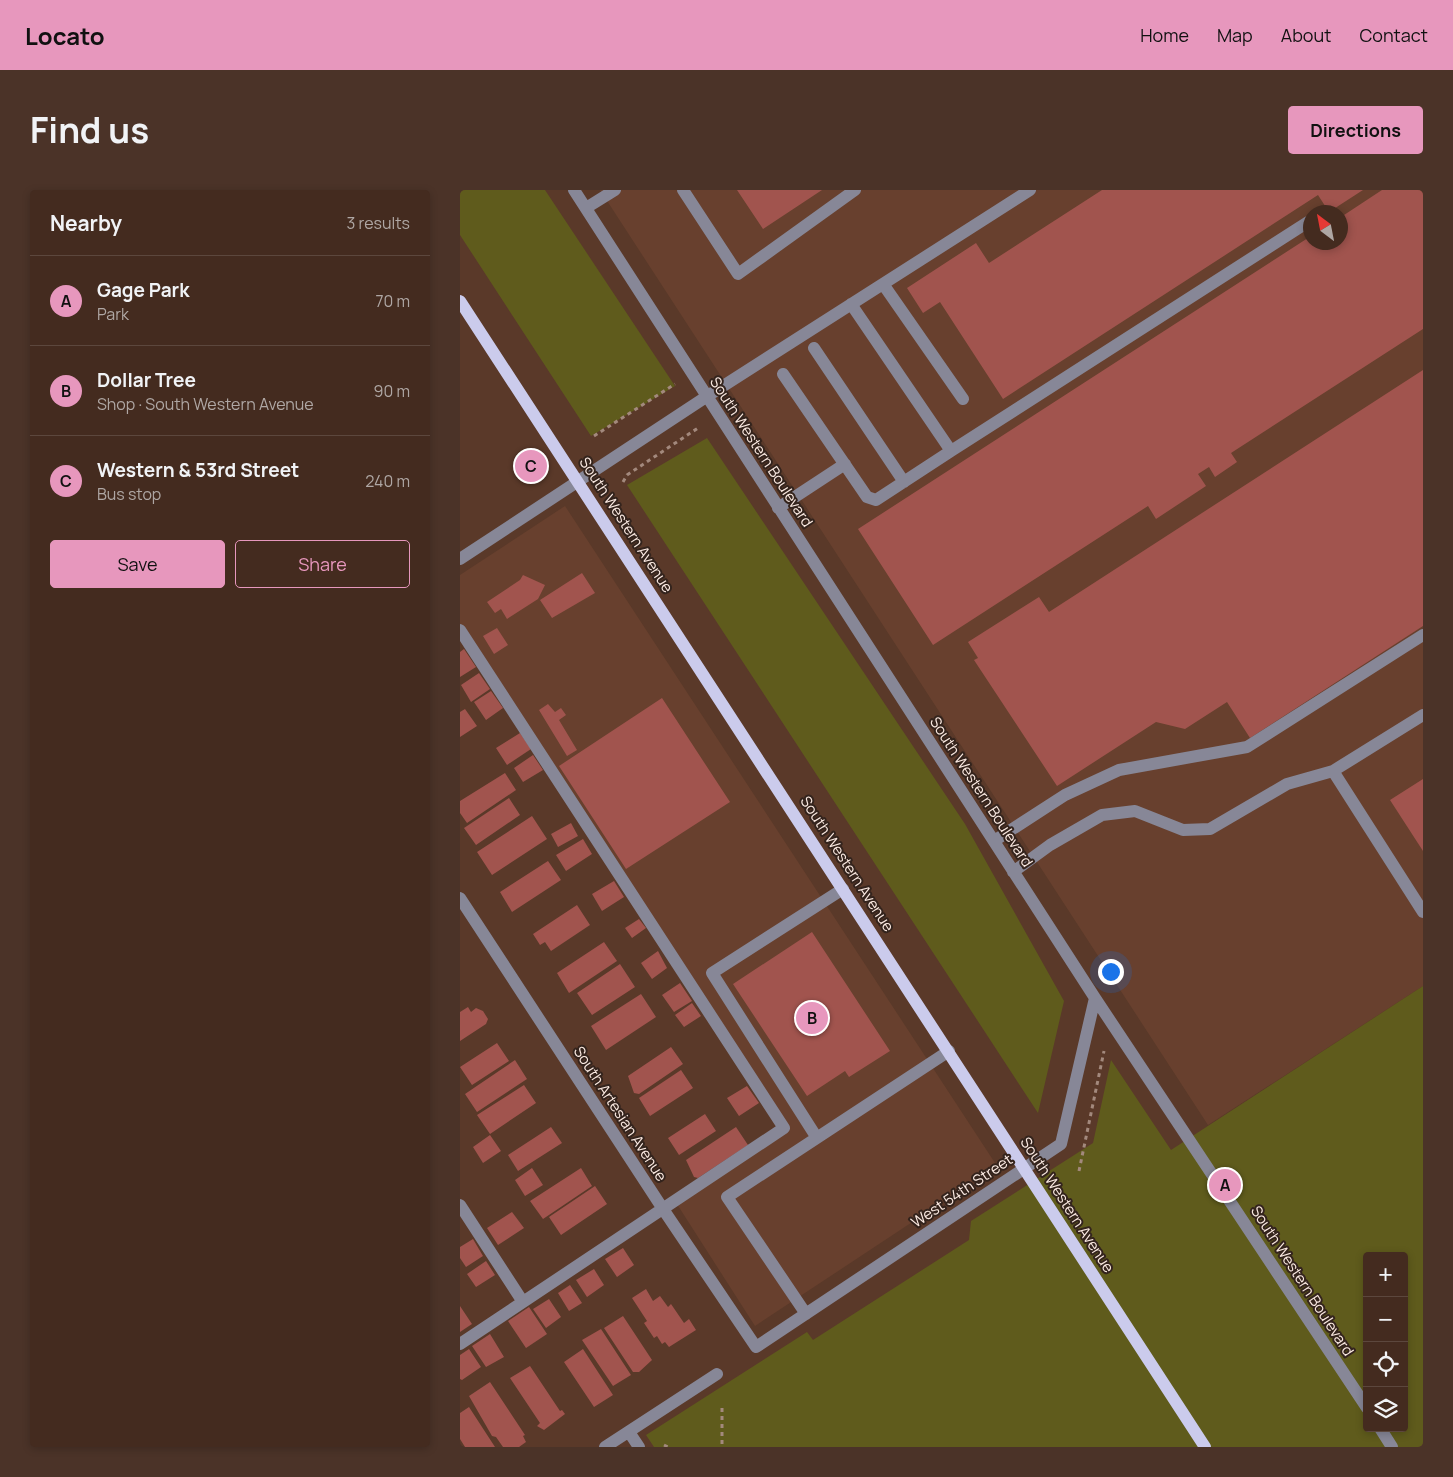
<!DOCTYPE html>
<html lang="en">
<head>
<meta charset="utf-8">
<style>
  body { margin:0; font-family:Manrope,sans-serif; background:#4b3328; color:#f1f3f6 }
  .controls { position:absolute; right:15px; bottom:15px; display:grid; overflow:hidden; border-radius:5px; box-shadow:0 2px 8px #0003 }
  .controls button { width:45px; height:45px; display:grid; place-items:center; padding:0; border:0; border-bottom:1px solid #5c473d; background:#442b1f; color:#f1f3f6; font:25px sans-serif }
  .compass { position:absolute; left:843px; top:15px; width:45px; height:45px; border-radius:50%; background:#442b1f; box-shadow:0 2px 8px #0003; rotate:328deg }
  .you { position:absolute; left:650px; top:781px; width:18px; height:18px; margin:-12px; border:4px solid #fff; border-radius:50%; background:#1a73e8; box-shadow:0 0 0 8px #1a73e833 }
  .badge { display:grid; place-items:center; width:32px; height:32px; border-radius:50%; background:#e797bd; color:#111; font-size:16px; font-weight:700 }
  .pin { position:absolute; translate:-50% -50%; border:2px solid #fff; box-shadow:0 1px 5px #0006 }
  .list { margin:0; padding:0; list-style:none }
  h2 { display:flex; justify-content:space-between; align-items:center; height:65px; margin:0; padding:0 20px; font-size:21px }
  h2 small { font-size:16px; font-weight:400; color:#afa7a4 }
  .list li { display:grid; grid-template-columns:32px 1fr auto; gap:15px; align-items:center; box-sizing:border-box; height:90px; padding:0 20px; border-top:1px solid #5c473d }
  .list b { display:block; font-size:19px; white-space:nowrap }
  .list p { margin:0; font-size:16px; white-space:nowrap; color:#afa7a4 }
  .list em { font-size:16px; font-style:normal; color:#afa7a4 }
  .actions { display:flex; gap:10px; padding:15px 20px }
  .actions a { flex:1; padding:11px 0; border:1px solid #e797bd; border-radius:5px; text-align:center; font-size:18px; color:#e797bd }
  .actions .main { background:#e797bd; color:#111 }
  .icon { flex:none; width:28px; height:28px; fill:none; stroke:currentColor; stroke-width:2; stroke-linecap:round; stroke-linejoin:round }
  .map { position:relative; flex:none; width:963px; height:1257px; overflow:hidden; border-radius:5px }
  header { display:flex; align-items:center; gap:30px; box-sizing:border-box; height:70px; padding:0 25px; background:#e797bd; color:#111 }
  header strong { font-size:24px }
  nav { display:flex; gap:28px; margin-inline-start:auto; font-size:18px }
  .intro { display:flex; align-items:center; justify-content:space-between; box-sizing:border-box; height:120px; padding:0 30px }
  h1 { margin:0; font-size:35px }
  .button { padding:12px 22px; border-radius:5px; background:#e797bd; color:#111; font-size:18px; font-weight:700 }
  main { display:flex; gap:30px; padding:0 30px }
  aside { flex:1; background:#442b1f; border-radius:5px; box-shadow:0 2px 8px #0003 }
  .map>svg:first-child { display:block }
</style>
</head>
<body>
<header>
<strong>Locato</strong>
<nav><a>Home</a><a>Map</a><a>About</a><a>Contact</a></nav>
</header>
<div class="intro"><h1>Find us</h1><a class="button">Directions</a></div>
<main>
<aside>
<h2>Nearby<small>3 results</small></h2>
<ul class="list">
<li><span class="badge">A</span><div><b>Gage Park</b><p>Park</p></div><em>70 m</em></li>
<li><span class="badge">B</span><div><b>Dollar Tree</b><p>Shop · South Western Avenue</p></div><em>90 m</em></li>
<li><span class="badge">C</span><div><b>Western &amp; 53rd Street</b><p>Bus stop</p></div><em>240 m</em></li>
</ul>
<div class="actions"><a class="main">Save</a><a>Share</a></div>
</aside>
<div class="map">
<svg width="963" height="1257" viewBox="0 0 963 1257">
  <rect width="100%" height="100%" fill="#5a3929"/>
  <path fill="#68402e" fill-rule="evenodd" d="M140 0H963V796L748 935ZM851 22H881V52H851Z
    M105 316 537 976 295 1136 215 1011 324 938 0 440V385Z"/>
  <path fill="#5f5b1c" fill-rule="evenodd" d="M0 0H85L215 196 131 246 0 45Z
    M247 248 505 634 604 811 578 923 167 295Z
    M963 796V1257H194L186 1245 347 1142 353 1150 509 1050 511 1031 633 953 651 870 711 960ZM907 1066H944V1238H907Z"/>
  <path fill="#a1544e" d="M277 0H362L303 39Z
    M642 0H903L869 22 858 5 543 209 480 112 463 123 447 98 516 53 529 73Z
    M922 0H963V139L771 263 777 272 755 287 749 277 738 284 746 296 696 329 688 316 473 455 398 339 851 46V52H881V27Z
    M963 180V436L790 548 767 512 725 539 696 532 597 596 514 470 518 468 508 452 579 407 589 422Z
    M122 383 135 403 92 428 80 410Z
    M63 385 85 395 78 409 47 429 41 419 35 423 27 412 60 390Z
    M37 438 48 455 34 464 23 446Z
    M4 459 16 477 0 487V462Z
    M19 483 30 499 11 512 1 495Z
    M31 501 43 518 26 530 14 512Z
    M202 508 270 612 166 679 99 576Z
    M88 514 95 522 101 518 106 525 99 530 117 560 107 566 79 520Z
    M5 519 17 536 0 547V522Z
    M60 543 71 559 47 575 36 558Z
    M73 565 83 580 63 592 54 578Z
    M45 583 56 600 7 633 0 623V611Z
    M963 589V661L930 610Z
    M49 608 60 625 16 655 4 638Z
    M72 626 87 649 32 685 17 662Z
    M111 633 118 646 98 657 91 644Z
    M123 649 132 664 106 681 96 665Z
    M88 671 101 690 52 722 40 702Z
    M154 691 164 707 142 721 132 704Z
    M117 715 130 735 91 761 85 752 80 755 73 744Z
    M179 729 186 738 172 748 165 738Z
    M352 742 430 861 389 887 385 881 347 906 273 794Z
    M144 752 157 771 109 803 97 783Z
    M198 761 207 778 192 789 181 773Z
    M160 774 175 797 132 825 117 803Z
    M220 793 232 811 214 822 202 805Z
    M181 804 196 827 146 860 131 836Z
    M232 813 241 826 224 837 215 825Z
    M8 817 11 822 16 818 23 821 28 829 26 834 0 851V822Z
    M37 853 49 871 12 895 0 877Z
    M211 857 223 874 179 904 174 903 168 886Z
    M55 870 67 889 17 922 5 904Z
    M221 880 233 898 190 926 179 908Z
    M64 895 76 913 30 944 17 925Z
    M287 896 299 913 279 926 267 908Z
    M245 924 256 941 219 965 208 948Z
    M91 937 102 953 58 981 48 965Z
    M276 937 288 955 238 988 234 987 226 970Z
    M30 945 41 961 23 973 13 957Z
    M72 978 83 995 65 1006 55 990Z
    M121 978 132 996 83 1029 70 1011Z
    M135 996 147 1014 101 1045 89 1027Z
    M52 1022 64 1038 38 1055 27 1038Z
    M13 1049 23 1066 6 1077 0 1068V1057Z
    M163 1058 174 1075 157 1087 145 1069Z
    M26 1071 35 1085 16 1097 7 1084Z
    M134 1079 144 1095 127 1107 116 1090Z
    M110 1095 122 1113 109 1121 98 1103Z
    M186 1099 193 1111 200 1106 208 1117 211 1114 224 1133 229 1129 236 1140 209 1157 205 1152 202 1154 197 1146 194 1148 184 1133 187 1131 172 1108Z
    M89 1109 101 1127 86 1138 73 1119Z
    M0 1116 12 1134 0 1142Z
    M69 1117 87 1144 66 1158 48 1131Z
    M163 1126 192 1170 179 1182H173L144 1138Z
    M141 1139 171 1185 153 1196 122 1150Z
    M30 1144 44 1167 26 1177 12 1156Z
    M9 1159 21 1177 2 1190 0 1189V1165Z
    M123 1159 153 1205 134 1217 104 1172Z
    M70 1176 100 1221 102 1220 105 1224 84 1240 77 1236 80 1233 50 1188Z
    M30 1192 65 1245 63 1246 66 1252 59 1257H43L36 1247 32 1246 9 1206Z
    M9 1217 35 1257H5L0 1249V1223Z"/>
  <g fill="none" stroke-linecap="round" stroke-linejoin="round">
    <path stroke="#a3897d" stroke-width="3" stroke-dasharray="4 4" stroke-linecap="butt" d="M134 246 215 194
      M163 292 167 285 238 238
      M619 981 644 861
      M262 1218V1257
      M204 1255 208 1257"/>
    <path stroke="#878797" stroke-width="12" d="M114 0 635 808 907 1218
      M223 0 278 84 395 0
      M126 18 155 0
      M423 94 503 209
      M354 158 444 292
      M323 184 407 307 416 310 491 261 391 114
      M491 261 848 32
      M318 318 385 274
      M0 369 246 207 570 0
      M0 440 324 938 0 1154
      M873 581 963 722
      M534 651 605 605 659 580 787 557 963 445
      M553 682 590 655 642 625 675 621 723 640 750 639 827 594 873 581 963 525
      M0 708 203 1019 296 1157 601 954 635 808
      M357 948 252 783 383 699
      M0 1015 63 1112
      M346 1124 267 1007 489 861
      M920 1238 932 1257
      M169 1242 179 1257
      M145 1257 257 1184"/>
    <path stroke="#cbcbec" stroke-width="12" d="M0 111 745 1257"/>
  </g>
  <g text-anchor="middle" stroke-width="4" stroke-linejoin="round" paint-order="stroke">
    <g font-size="15" fill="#fcebe3" stroke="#34241d">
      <text transform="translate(301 262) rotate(57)" y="5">South Western Boulevard</text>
      <text transform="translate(166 335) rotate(57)" y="5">South Western Avenue</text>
      <text transform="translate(521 602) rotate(57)" y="5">South Western Boulevard</text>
      <text transform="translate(387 674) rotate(57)" y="5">South Western Avenue</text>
      <text transform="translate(160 924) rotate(57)" y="5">South Artesian Avenue</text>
      <text transform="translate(502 1001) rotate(-34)" y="5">West 54th Street</text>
      <text transform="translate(607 1015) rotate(57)" y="5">South Western Avenue</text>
      <text transform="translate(842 1091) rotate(57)" y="5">South Western Boulevard</text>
    </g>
  </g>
</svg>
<div class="controls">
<button>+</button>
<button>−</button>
<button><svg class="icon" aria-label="locate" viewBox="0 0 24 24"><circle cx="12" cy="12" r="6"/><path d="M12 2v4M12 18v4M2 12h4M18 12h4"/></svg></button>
<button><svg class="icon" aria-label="layers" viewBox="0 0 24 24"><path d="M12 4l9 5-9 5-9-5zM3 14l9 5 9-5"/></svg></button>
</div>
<svg class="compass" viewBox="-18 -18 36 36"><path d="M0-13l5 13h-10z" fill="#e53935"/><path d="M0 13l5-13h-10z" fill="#afa7a4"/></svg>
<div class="you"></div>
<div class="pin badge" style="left:765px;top:995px">A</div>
<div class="pin badge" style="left:352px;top:828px">B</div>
<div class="pin badge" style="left:71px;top:276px">C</div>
</div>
</main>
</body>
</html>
